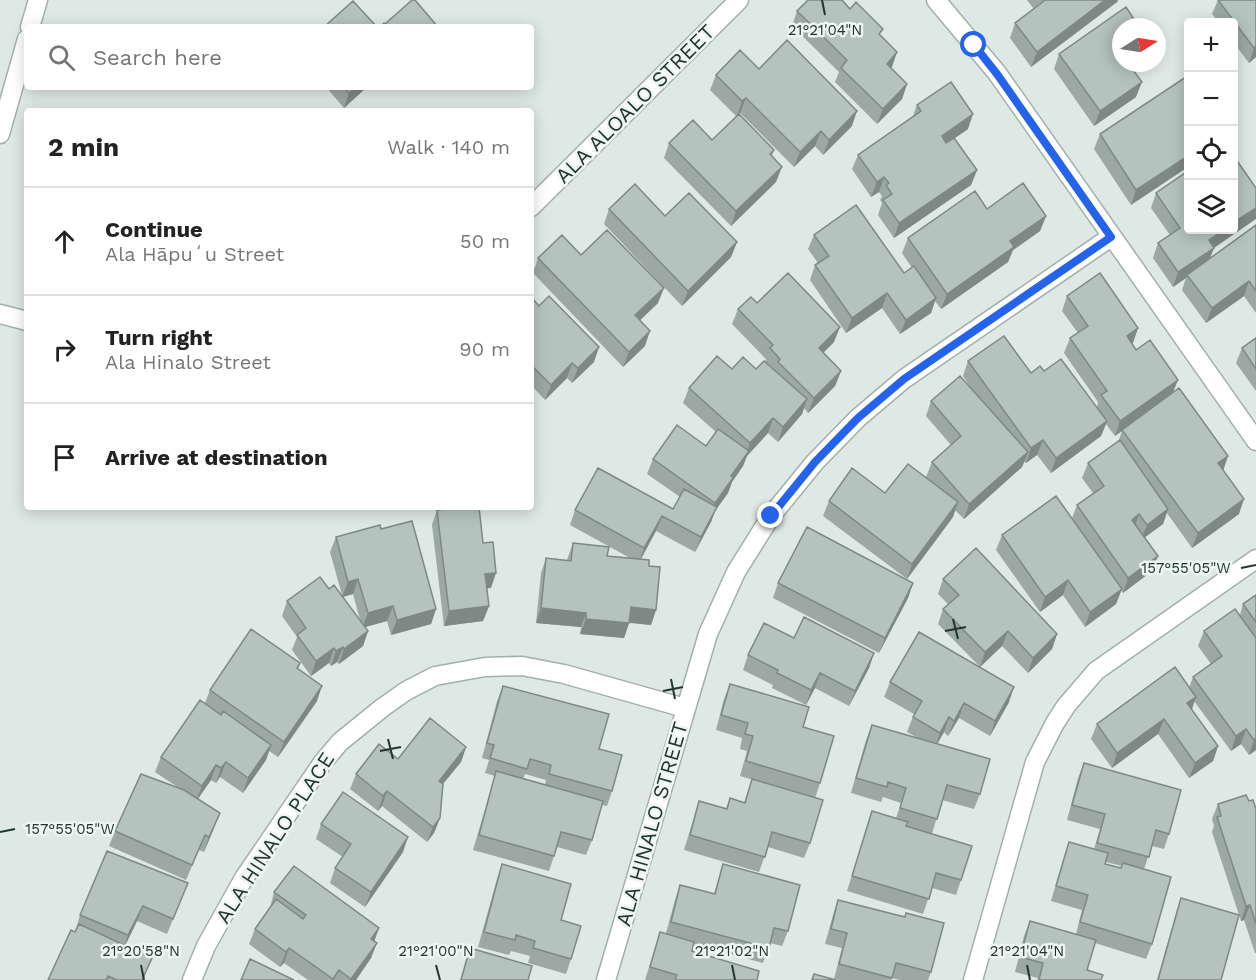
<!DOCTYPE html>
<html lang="en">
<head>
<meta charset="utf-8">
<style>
  body { margin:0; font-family:"Work Sans",sans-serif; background:#f6f6f6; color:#222 }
  .controls { position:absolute; right:18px; top:18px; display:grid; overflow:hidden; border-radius:6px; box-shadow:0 3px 15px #0003 }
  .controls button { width:54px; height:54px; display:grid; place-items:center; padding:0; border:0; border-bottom:2px solid #e0e0e0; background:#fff; color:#222; font:30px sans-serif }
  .compass { position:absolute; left:1112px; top:18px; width:54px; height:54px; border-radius:50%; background:#fff; box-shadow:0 3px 15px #0003; rotate:78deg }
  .stop { position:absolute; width:18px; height:18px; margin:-14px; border:4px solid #2563eb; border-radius:50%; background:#fff }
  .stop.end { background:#2563eb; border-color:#fff; box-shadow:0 2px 6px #0008 }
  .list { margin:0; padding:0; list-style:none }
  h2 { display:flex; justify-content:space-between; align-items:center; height:78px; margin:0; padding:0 24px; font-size:26px }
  h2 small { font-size:20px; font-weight:400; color:#767676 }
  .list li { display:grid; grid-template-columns:39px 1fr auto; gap:18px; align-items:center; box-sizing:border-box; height:108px; padding:0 24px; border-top:2px solid #e0e0e0 }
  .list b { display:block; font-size:22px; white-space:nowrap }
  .list p { margin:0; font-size:20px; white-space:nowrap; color:#767676 }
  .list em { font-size:20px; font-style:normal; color:#767676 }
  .icon { flex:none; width:33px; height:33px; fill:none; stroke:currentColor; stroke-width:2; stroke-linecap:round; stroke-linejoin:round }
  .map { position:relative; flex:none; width:1256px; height:980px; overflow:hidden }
  .search { position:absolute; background:#fff; box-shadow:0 3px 15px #0003; left:24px; top:24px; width:510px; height:66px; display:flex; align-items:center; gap:15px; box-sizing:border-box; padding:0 21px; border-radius:6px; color:#767676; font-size:22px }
  .panel { position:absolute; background:#fff; box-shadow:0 3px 15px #0003; left:24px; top:108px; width:510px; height:402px; border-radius:6px }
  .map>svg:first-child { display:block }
</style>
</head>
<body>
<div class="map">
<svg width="1256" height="980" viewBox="0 0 1256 980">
  <rect width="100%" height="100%" fill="#dee8e4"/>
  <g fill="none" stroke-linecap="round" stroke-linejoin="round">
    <g stroke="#a2afab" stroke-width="21">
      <path id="street" d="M936 0 997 73 1256 441
        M30 27 38 0
        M0 134 27 39
        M531 207 739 0
        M0 314 27 321
        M192 980 206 946 244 878 323 762 340 742 382 708 406 691 435 676 485 667 522 666 564 674 685 708
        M606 980 708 634 736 572 771 516 815 462 858 418 904 379 1111 237
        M973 980 1035 762 1055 723 1066 706 1096 671 1256 559"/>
    </g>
    <use href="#street" stroke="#fff" stroke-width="18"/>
  </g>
  <path fill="#9ba8a3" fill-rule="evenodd" d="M1027 0H1118L1117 2 1031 67 1010 38 1015 23 1034 9Z
    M1218 0H1256V57L1249 63 1233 42V22H1219L1212 14Z
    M850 9 897 52 891 68 907 84 902 99 877 124 835 82 839 72 792 26 797 11Z
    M1059 54 1121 63 1136 97 1094 126 1054 69Z
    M759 69 852 126 823 155 815 146 794 167 740 113 739 114 774 150 772 156 776 182 731 226 664 158 669 143 712 140 736 116 710 90 716 75Z
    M1188 82 1131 205 1094 149 1100 134Z
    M326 87H367L344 108Z
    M917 105 968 129 955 138 977 170 971 185 894 238 878 215 882 203 880 200 882 196 879 192 871 197 852 169 858 155 913 116Z
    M1156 193 1214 248 1210 258 1256 225V313L1244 296 1206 323 1182 290 1186 278 1173 287 1153 258 1158 243 1170 235 1151 208Z
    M609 209 665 216 737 242 731 257 682 306 604 224Z
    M987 209 1046 216 1040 231 1013 250 1008 262 941 309 935 301 931 313 900 334 882 308 846 333 810 280 815 265 818 263 808 249 814 235 904 273 912 268 902 253 908 238Z
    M581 255 658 303 640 320 645 346 623 367 533 273 538 258Z
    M1067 296 1138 328 1132 344 1136 350 1228 456 1223 470 1239 514 1192 548 1167 513 1163 524 1144 538 1152 571 1123 593 1121 590 1116 604 1085 627 1063 595 1040 612 996 550 1002 535 1072 518 1077 505 1093 493 1082 478 1088 463 1118 442 1122 431 1115 436 1106 424 1101 436 1051 473 1037 455 1026 463 1024 462 1022 467 964 519 955 510 953 517 907 579 823 516 829 501 885 493 928 479 926 477 932 462 951 445 926 416 931 401 973 391 963 376 968 361 1031 373 1044 371 1097 407 1098 402 1064 353 1070 338 1078 333 1062 311Z
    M531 299 594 362 572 383 567 378 545 400 531 385Z
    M757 303 834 342 823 353 841 371 835 386 808 413 804 408 802 414 778 442 768 433 747 456 743 466 732 482 728 493 715 511 711 522 695 552 656 531 640 559 649 566 656 610 651 625 629 623 624 638 580 634 581 627 536 623 541 573 546 558 567 560 573 543 607 556 630 558 570 525 575 510 673 509 680 497 647 474 653 459 706 446 716 432 683 403 689 388 732 369H756L765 362 766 359 732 324 738 309Z
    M1256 338V391L1236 363 1242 348Z
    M437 510 483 543 491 588H487L489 606 483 621 444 626 432 525Z
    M381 529 436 609 431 624 391 635 387 621 365 627 368 631 363 646 339 664 337 662 331 666 329 663 311 676 292 650 297 637 282 616 287 601 329 589 342 595 330 552 336 537ZM353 594 360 620 343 597Z
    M943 579 1057 634 1052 649 1028 673 1002 646 980 667 938 624 943 609 948 604 938 594Z
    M778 583H913L908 598 879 653 773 598Z
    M1256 595V750L1249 755 1241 744 1231 751 1194 701 1192 709 1218 746 1213 761 1189 778 1158 734 1112 768 1091 739 1097 724 1189 688 1193 677 1211 664 1198 646 1204 631 1240 615 1243 604Z
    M794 638 874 653 869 668 849 706 815 688 806 705 772 688 773 685 743 670 748 655Z
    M300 663 298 669 317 701 278 757 269 751 266 760 243 793 220 777 216 783 211 780 198 799 214 828 204 852 199 850 186 880 109 846 115 831 176 786 155 772 161 757 205 703 210 690Z
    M890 682 1009 702 990 736 959 718 948 736 944 732 937 743 980 794 974 809 942 800 932 834 961 880 956 895 932 888 923 914 847 891 872 811 896 818 901 803 883 797 881 802 851 793 866 740 872 725 918 738 907 732 914 714 884 697Z
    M730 684 803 727 820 783 815 798 740 776 747 751 740 749 742 738 716 730 724 699Z
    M503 686 599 749 612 791 607 806 602 805 592 840 586 855 557 847 549 871 473 850 495 776 485 773 489 760 482 758 497 701ZM525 774 546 780 545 785 523 779Z
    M466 747 461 762 443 784 440 818 434 833 427 842 382 806 378 811 350 789 356 774 398 759Z
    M1084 763 1169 834 1164 849 1152 846 1144 869 1152 944 1146 959 1095 943 1087 970 1101 980H1037L1038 978 1015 972 1024 936 1030 921 1076 934 1082 910 1051 901 1064 857 1069 842 1094 849 1100 829 1067 820 1078 778ZM1106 862 1122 866 1121 868 1105 864Z
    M752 779 810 843 804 858 768 847 759 872 684 850 699 801 726 809 730 798 744 803Z
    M1249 801 1256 809V953H1255L1244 920 1241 921 1239 915 1221 980H1157L1176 913 1181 898 1239 915 1212 832 1214 826 1212 819 1218 804Z
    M321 824 403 852 365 907 330 883 335 868 343 857 316 839Z
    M502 864 561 920 571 959 566 974 528 963 530 956 511 951 509 955 478 947 497 879Z
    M723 864 788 931 782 946 770 943 763 963 693 944 692 951 757 980H645L660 932 666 933 675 900 680 885 714 894Z
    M274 892 379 928 374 941 371 958 356 980H308L284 963 280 967 249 944 255 929 270 908Z
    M182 897 167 934 137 921 125 945 146 973 143 980H48L75 932 80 915Z
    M838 900 904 917 906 913 931 972 928 980H899L892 978 891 980H839L834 979 842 948 825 944 833 915Z
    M470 948 528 980H460Z"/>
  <path fill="#7e8884" d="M1105 0H1118L1117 2 1031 67 1037 52Z
    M1256 46V57L1249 63 1254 48Z
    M897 52 892 67 881 79 887 64Z
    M1142 82 1136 97 1094 126 1100 111Z
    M907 84 902 99 877 124 883 109Z
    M356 87H367L344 108 349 93Z
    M746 98 740 113 737 116 742 101Z
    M857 111 852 126 823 155 829 140Z
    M973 114 968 129 936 151 942 136Z
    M821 131 815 146 794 167 800 152Z
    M1188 156V167L1131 205 1136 190Z
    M782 167 776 182 731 226 736 211Z
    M977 170 971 185 894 238 899 223Z
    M884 177 879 192 871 197 877 182Z
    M1256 208V219L1214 248 1208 263 1187 275 1186 278 1173 287 1178 272 1209 240 1224 230H1233V223Z
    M1046 216 1040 231 1013 250 1008 262 941 309 947 294 1010 241Z
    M737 242 731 257 682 306 688 291Z
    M1249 281 1244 296 1206 323 1212 308Z
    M664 288 658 303 630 330 635 315Z
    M887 293 882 308 846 333 852 318Z
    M936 298 931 313 900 334 906 320Z
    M840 327 834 342 813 363 819 348Z
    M1138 328 1133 343 1121 351 1127 336Z
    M650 331 645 346 623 367 629 352Z
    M599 347 594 362 572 383 578 368Z
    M572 363 567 378 545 400 551 385Z
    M841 371 835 386 808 413 814 398Z
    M1178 380 1172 395 1115 436 1120 421Z
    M807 399 802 414 778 442 783 427Z
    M773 418 768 433 747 456 743 466 732 482 728 493 715 511 711 522 695 552 715 503 731 476 746 455 750 443Z
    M1107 421 1101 436 1051 473 1056 458Z
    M1043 440 1037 455 1026 463 1031 448Z
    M1028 452 1022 467 964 519 969 504Z
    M1228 456 1223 471 1218 463Z
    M1244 499 1239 514 1192 548 1198 533Z
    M958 502 953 517 907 579 912 564Z
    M1168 509 1163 524 1141 540 1147 525Z
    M1139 514 1134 529 1132 520Z
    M662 516 656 531 639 563 644 548Z
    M1158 556 1152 571 1123 593 1128 578Z
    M496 573 491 588 480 589 485 574Z
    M358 579 353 594 342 597 348 582Z
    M1068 580 1063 595 1040 612 1045 597Z
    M913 583 908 598 879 653 885 638Z
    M1122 589 1116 604 1085 627 1090 612Z
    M393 606 387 621 362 628 368 613Z
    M489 606 483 621 444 626 449 611Z
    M631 607 656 610 651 625 625 622Z
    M541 608 586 613 581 627 536 623Z
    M436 609 431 624 391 635 397 620Z
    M586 619 629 623 624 638 580 634Z
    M368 631 363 646 339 664 344 649Z
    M1008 631 1002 646 980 667 985 652Z
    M1057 634 1052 649 1028 673 1033 658Z
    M343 647 337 662 331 666 336 651Z
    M334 648 329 663 311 676 316 661Z
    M874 653 869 668 849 706 855 691Z
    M820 673 815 688 806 705 811 690Z
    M322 686 317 701 278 757 284 742Z
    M1014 687 1009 702 990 736 995 721Z
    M1196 697 1191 712 1187 703Z
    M964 703 959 718 948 736 954 721Z
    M949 717 944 732 935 748 940 733Z
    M1164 719 1158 734 1112 768 1117 753Z
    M1246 729 1241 744 1231 751 1236 736Z
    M1256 739V750L1249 755 1254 740Z
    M271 745 266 760 243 793 248 778Z
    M1218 746 1213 761 1189 778 1195 763Z
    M466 747 461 762 433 796 439 781Z
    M226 762 220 777 216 783 221 768Z
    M216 765 211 780 196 801 202 786Z
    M387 791 382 806 378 811 383 796Z
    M220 813 214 828 204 852 209 837Z
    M440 818 434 833 427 842 433 827Z
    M408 837 403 852 365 907 371 892Z
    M1250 905 1244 920 1241 921 1246 906Z
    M143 906 137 921 123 950 128 935Z
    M379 928 374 942 371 939Z
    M377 943 371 958 356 980H351Z
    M289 948 284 963 280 967 286 952Z"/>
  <path fill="#b4c3bd" stroke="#7e8884" stroke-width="1.5" d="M412 0H415L438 27H388L385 24Z
    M808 0H842L850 9 856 2 883 29 879 34 897 52 887 64 907 84 883 109 841 68 847 60 797 11Z
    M1044 0H1105L1037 52 1015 23 1044 1Z
    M1218 0H1256V46L1254 48Z
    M353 1 377 27H324Z
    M1126 7 1139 27H1121V63H1128L1142 82 1100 111 1059 54Z
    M384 23 388 27H380Z
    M787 40 857 111 829 140 821 131 800 152 746 98 742 101 716 75 740 50 759 69Z
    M1186 77 1188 82V156L1136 190 1100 134Z
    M951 82 973 114 942 136 946 143 954 138 977 170 899 223 883 200 892 194 886 185 889 183 884 177 877 182 858 155 921 111 917 105Z
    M344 87H356L349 93Z
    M739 114 774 150 770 154 782 167 736 211 669 143 693 120 712 140Z
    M1233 155 1256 188V208L1233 223Z
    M1188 171V230H1224L1209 240 1214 248 1178 272 1158 243 1180 228 1156 193Z
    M1023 183 1046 216 1010 241 1014 247 947 294 908 238 975 191 987 209Z
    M635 184 665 216 689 193 737 242 688 291 609 209Z
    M856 205 904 273 914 266 936 298 906 320 887 293 852 318 815 265 829 256 814 235Z
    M1256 225V291L1249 281 1212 308 1187 275Z
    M607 230 664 288 635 315 650 331 629 352 538 258 562 235 581 255Z
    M788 273 840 327 819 348 841 371 814 398 778 362 780 359 770 348 773 345 738 309 751 297 757 303Z
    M1100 273 1138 328 1127 336 1136 350 1150 340 1178 380 1120 421 1101 395 1107 391 1070 338 1088 326 1067 296Z
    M549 296 599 347 578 368 572 363 551 385 531 365V299L532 298 539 306Z
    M1004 336 1031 373 1040 366 1044 371 1061 359 1107 421 1056 458 1043 440 1031 448 968 361Z
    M1256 338V369L1242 348Z
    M717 356 732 369 743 357 756 369 764 361 807 399 783 427 773 418 750 443 689 388Z
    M960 376 1028 452 969 504 932 462 961 436 931 401Z
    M1179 388 1228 456 1218 463 1244 499 1198 533 1122 430Z
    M677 425 706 446 718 429 749 451 731 476 733 478 715 503 653 459Z
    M1120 440 1168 509 1147 525 1139 514 1132 520 1158 556 1128 578 1077 505 1104 486 1088 463Z
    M908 464 958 502 912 564 829 501 852 468 885 493Z
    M598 468 673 509 684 489 717 507 701 537 662 516 644 548 575 510Z
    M1056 496 1122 589 1090 612 1068 580 1045 597 1002 535Z
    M461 507H479L483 543 493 542 496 573 485 574 489 606 449 611 437 510Z
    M412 521 436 609 397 620 393 606 368 613 358 579 348 582 336 537 380 525 381 529Z
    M807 527 913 583 885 638 778 583Z
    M573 543 609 547 607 556 649 560V566L660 567 656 610 631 607 629 623 586 619V613L541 608 546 558 571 561Z
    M976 548 1057 634 1033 658 1008 631 985 652 943 609 959 595 943 579Z
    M320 577 329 589 334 585 368 631 344 649 343 647 336 651 334 648 316 661 297 635 306 628 287 601Z
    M1256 595V622L1243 604Z
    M1235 609 1256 638V739L1254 740 1246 729 1236 736 1193 677 1222 656 1204 631Z
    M804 617 874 653 855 691 820 673 811 690 777 673 778 670 748 655 764 623 794 638Z
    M251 629 300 663 297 668 322 686 284 742 210 690Z
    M919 632 1014 687 995 721 964 703 954 721 949 717 940 733 913 717 922 701 890 682Z
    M1175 667 1196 697 1187 703 1218 746 1195 763 1164 719 1117 753 1097 724Z
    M730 684 809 707 803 727 834 736 820 783 746 761 753 736 745 734 748 723 721 715Z
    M503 686 609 714 599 749 622 755 612 791 549 774 551 765 530 759 527 769 490 758 494 745 487 743Z
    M200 700 221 715 223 711 271 745 248 778 226 762 221 768 216 765 202 786 161 757Z
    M430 718 466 747 439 781 443 784 440 818 433 827 387 791 383 796 356 774 379 744 398 759Z
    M872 725 990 759 980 794 947 785 937 819 900 808 906 788 888 782 887 787 856 778Z
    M1084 763 1181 790 1169 834 1156 830 1149 857 1097 843 1105 814 1072 805Z
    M496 771 603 801 592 840 561 832 554 856 479 835Z
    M141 774 184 790 220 813 209 837 205 835 192 865 115 831Z
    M752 779 823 800 810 843 772 832 765 857 690 835 699 801 727 809 730 798 745 803Z
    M343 792 408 837 371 892 335 868 351 844 321 824Z
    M1246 795 1249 801 1253 800 1256 809V924L1250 905 1246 906 1217 817 1221 816 1218 804Z
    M872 811 908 822 906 826 972 846 961 880 936 873 929 899 852 876Z
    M1069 842 1108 853 1105 864 1121 868 1123 863 1171 877 1152 944 1080 922 1088 895 1056 886Z
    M107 851 188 883 173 919 143 906 128 935 80 915Z
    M502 864 571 884 561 920 581 926 571 959 533 948 535 941 516 935 515 940 484 932Z
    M723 864 800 885 788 931 774 928 769 948 671 922 680 885 715 894Z
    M294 866 379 928 371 939 377 943 351 979 339 970 333 979 289 948 286 952 255 929 276 899 303 919 306 915 274 892Z
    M1181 898 1239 915 1221 980H1158Z
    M838 900 905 917 906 913 944 923 931 972 896 963 892 978 839 964 847 933 831 929Z
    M1030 921 1096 940 1087 970 1103 975 1101 980H1039L1043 963 1020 957Z
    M79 924 152 958 142 980H117L108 976 106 980H48L71 930 75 932Z
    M660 932 694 942 692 951 759 971 757 980H675L677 975 650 967Z
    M470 948 532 966 528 980H461Z
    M250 959 294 980H241Z
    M814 974 836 980H812Z"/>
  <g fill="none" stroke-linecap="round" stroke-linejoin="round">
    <path stroke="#2563eb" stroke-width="8" d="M771 516 815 462 858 418 904 379 1111 237 997 74 974 45"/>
  </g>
  <path fill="none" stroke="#213632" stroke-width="2" d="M822 0 825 15M1241 568 1256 565M953 619 958 639M945 631 966 627M671 679 675 699M663 691 683 687M388 739 393 759M380 751 401 747M0 832 15 829M141 965 144 980M436 965 440 980M732 965 735 980M1027 965 1030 980"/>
  <g text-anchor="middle" stroke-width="5" stroke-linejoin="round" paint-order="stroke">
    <g font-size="21" fill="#213632" stroke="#eef5f2">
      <text transform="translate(635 104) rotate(-45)" y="7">ALA ALOALO STREET</text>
      <text transform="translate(652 824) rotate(-74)" y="7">ALA HINALO STREET</text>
      <text transform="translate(275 838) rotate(-57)" y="7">ALA HINALO PLACE</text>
    </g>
  </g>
  <g font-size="15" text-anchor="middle" fill="#213632" stroke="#eef5f2" stroke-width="5" stroke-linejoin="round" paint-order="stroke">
    <text x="825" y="35">21°21'04"N</text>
    <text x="1186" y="573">157°55'05"W</text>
    <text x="70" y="834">157°55'05"W</text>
    <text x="141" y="956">21°20'58"N</text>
    <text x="436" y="956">21°21'00"N</text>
    <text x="732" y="956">21°21'02"N</text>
    <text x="1027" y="956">21°21'04"N</text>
  </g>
</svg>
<div class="controls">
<button>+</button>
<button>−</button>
<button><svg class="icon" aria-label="locate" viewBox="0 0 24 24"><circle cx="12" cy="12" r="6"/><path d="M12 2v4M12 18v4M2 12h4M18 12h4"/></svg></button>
<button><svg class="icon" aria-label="layers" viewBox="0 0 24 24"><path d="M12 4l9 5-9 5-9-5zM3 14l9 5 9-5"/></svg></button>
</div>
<svg class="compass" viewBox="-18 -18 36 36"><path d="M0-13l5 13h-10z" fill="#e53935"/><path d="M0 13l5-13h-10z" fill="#767676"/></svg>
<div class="stop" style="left:974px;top:45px"></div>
<div class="stop end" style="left:771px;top:516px"></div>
<div class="search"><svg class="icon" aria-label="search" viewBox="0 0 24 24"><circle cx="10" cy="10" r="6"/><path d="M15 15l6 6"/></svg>Search here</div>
<section class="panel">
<h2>2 min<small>Walk · 140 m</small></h2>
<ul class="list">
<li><svg class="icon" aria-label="ahead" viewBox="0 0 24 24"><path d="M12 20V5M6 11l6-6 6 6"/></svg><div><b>Continue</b><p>Ala Hāpuʻu Street</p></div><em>50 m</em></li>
<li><svg class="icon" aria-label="right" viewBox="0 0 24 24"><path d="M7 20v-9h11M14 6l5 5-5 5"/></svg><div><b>Turn right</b><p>Ala Hinalo Street</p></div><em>90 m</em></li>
<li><svg class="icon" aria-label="arrive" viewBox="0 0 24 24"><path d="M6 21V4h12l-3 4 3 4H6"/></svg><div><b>Arrive at destination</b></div></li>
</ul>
</section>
</div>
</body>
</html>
